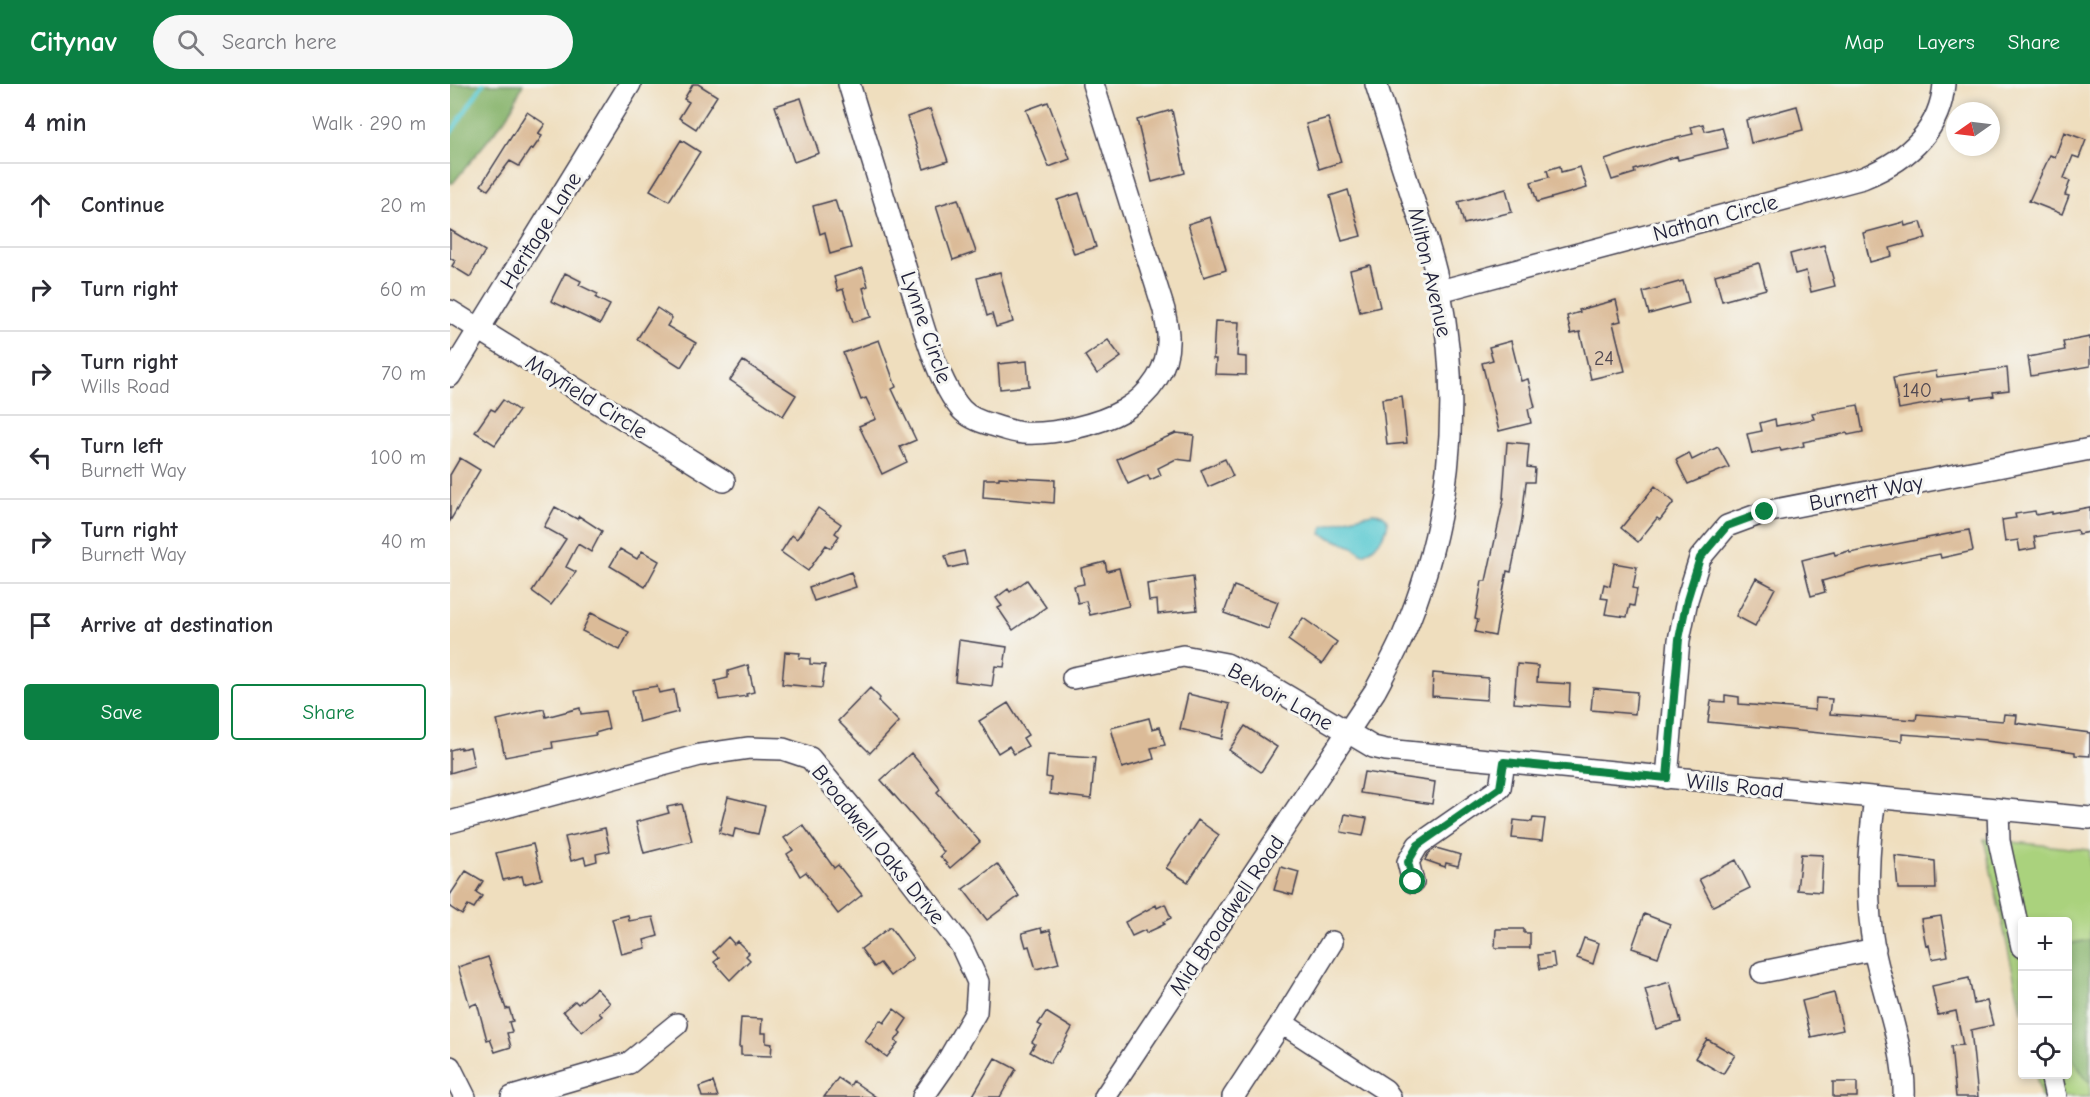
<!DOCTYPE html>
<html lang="en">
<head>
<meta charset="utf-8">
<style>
  body { margin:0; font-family:"Comic Neue",sans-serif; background:#f7f7f7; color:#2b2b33 }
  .controls { position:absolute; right:18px; bottom:18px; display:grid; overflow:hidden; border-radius:6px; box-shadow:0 3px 9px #0003 }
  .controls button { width:54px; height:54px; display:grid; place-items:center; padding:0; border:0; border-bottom:2px solid #e1e1e2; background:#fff; color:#2b2b33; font:30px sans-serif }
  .compass { position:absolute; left:1496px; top:18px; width:54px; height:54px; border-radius:50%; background:#fff; box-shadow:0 3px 9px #0003; rotate:256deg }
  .stop { position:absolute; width:18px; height:18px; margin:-14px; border:4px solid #0b8043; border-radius:50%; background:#fff }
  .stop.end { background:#0b8043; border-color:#fff; box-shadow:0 2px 6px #0008 }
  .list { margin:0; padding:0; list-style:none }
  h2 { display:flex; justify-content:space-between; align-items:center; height:78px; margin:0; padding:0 24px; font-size:26px }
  h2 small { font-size:20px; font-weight:400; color:#7c7c81 }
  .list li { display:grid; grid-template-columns:39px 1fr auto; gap:18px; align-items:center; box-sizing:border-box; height:84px; padding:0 24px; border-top:2px solid #e1e1e2 }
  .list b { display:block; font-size:22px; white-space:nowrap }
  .list p { margin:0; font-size:20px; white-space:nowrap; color:#7c7c81 }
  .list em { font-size:20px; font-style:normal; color:#7c7c81 }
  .actions { display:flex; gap:12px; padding:18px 24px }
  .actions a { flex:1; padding:14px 0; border:2px solid #0b8043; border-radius:6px; text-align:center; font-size:21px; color:#0b8043 }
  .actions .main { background:#0b8043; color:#fff }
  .icon { flex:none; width:33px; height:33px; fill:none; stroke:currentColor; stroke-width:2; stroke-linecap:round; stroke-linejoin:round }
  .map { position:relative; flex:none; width:1640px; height:1013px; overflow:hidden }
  header { display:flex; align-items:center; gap:36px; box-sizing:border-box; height:84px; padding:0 30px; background:#0b8043; color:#fff }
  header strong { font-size:28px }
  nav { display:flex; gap:33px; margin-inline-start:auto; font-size:21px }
  .search { width:420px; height:54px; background:#f7f7f7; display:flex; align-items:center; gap:15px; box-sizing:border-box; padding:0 21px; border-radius:33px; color:#7c7c81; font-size:22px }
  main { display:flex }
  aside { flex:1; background:#fff }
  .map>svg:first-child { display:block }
</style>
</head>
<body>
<header>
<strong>Citynav</strong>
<div class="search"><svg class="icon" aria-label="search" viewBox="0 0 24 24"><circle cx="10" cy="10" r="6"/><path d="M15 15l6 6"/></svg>Search here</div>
<nav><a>Map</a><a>Layers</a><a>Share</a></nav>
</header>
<main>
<aside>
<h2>4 min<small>Walk · 290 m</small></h2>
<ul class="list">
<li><svg class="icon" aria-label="ahead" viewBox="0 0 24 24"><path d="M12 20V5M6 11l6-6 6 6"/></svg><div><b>Continue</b></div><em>20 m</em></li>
<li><svg class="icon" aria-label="right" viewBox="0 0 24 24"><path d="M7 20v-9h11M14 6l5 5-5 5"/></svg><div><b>Turn right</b></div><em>60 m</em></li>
<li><svg class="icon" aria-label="right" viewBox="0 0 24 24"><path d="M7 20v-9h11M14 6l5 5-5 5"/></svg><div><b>Turn right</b><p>Wills Road</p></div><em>70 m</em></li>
<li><svg class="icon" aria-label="left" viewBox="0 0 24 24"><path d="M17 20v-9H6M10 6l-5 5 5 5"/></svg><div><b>Turn left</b><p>Burnett Way</p></div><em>100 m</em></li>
<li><svg class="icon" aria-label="right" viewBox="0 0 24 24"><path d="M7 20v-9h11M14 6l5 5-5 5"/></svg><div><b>Turn right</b><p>Burnett Way</p></div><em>40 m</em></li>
<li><svg class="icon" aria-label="arrive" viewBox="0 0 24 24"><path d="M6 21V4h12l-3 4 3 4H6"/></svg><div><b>Arrive at destination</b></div></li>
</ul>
<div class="actions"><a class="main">Save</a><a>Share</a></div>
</aside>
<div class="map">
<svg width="1640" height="1013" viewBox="0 0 1640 1013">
  <rect width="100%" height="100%" fill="#f6f6f2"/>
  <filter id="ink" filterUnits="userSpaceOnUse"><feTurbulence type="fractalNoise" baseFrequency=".0167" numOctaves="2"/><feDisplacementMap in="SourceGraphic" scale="12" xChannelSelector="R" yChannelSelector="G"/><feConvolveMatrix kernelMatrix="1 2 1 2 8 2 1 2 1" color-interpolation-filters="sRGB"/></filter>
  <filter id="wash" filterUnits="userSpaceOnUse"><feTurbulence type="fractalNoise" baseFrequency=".008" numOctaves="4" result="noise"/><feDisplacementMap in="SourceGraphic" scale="24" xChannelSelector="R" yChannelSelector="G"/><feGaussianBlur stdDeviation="1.35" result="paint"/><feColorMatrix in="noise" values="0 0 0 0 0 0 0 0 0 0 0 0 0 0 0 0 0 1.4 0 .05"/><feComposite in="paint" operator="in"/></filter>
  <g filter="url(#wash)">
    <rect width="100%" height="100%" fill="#efdebe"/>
    <path fill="#aad27d" stroke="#667a5c" stroke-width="1.5" d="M1534 755 1640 766V1013H1591L1586 991 1618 990V838H1572V929Z"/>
    <path fill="#87b46c" stroke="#546b54" stroke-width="1.5" d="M0 0H73L59 30 3 99H0Z
      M1640 856V998L1636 995 1618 968V860Z"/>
    <path fill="#5dcad2" stroke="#407686" stroke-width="1.5" d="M923 429C954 430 928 465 913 470L903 463 871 450 873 443 900 434Z"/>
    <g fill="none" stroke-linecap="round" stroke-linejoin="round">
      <path stroke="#5dcad2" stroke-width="4.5" d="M0 50 33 0"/>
    </g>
    <g id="blocks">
      <path fill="#dbbb98" d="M243 0H248L267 12 246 45 229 34 239 18 234 15Z
        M351 14 369 69 344 78 325 22Z
        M598 18 620 75 599 83 576 26Z
        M1347 22 1353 46 1301 59 1296 36Z
        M480 25 498 77 474 85 457 33Z
        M722 26 735 89 702 98 687 36Z
        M77 28 95 40 88 50 92 52 83 65 81 64 69 82 60 77 38 106 31 101Z
        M878 34 891 78 869 85 856 40Z
        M1253 40 1255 47 1272 43 1278 64 1228 76 1227 72 1184 86 1185 89 1162 96 1155 76 1213 57 1243 50 1241 43Z
        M1614 48 1636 56 1629 74 1623 72 1614 94 1620 97 1615 111 1619 112 1612 130 1579 117 1600 71 1605 73Z
        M231 56 250 68 219 117 200 106Z
        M1110 82 1111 88 1130 83 1137 104 1087 118 1081 98 1099 93 1097 86Z
        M1056 105 1062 128 1014 140 1008 118Z
        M898 106 911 152 892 157 880 112Z
        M629 109 646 163 624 170 607 116Z
        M508 115 526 168 503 176 486 122Z
        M385 116 389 129H391L401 164 380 170 375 148 370 150 363 122Z
        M760 133 776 186 754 193 738 140Z
        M1454 138 1455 142 1471 138 1476 154 1440 164 1442 172 1420 178 1413 149Z
        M0 146 35 167 20 193 2 182 5 177 0 174Z
        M1374 161 1385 202 1361 208 1356 187 1345 190 1340 170Z
        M1309 179 1316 205 1272 217 1265 191Z
        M920 181 930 223 910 228 900 186Z
        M413 184 418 202 413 204 421 233 403 238 393 205 388 207 384 193Z
        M550 188 563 238 546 243 542 230 537 232 527 194Z
        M115 189 131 197 129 201 148 210 146 214 160 221 150 240 101 217Z
        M1233 197 1239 219 1199 230 1193 208Z
        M1166 216 1171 237 1163 239 1175 287 1141 295 1130 248 1121 250 1117 232 1130 228 1129 226Z
        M207 224 222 234 217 242 246 259 231 283 187 255Z
        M765 237 789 238 787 272 796 273V291L765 290 766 275H763Z
        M1640 253V282L1581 292 1578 273 1615 266 1613 258Z
        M429 256 446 303 442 305 466 356 450 363 457 378 432 390 409 342 426 335 416 314 411 316 393 269Z
        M658 256 671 273 647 290 635 272Z
        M1061 257 1071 297 1078 295 1085 323 1078 325 1081 339 1049 347 1032 279 1043 276 1039 263Z
        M293 277 346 311 333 332 280 296Z
        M577 277 579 302 550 305 548 280Z
        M1557 284 1559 306 1543 308 1544 312 1522 315V312L1491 315 1492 317 1449 325 1443 294 1486 287 1487 293Z
        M952 312 957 359 937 361 932 315Z
        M53 316 69 327 45 361 25 348 41 325 45 327Z
        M1408 321 1413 348 1398 351 1397 349 1353 358 1354 362 1331 367 1330 364 1302 370 1297 350 1312 347 1310 339 1325 335 1326 342 1364 335 1362 329Z
        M726 349 744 351 741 377 726 375 708 384 711 391 700 396 698 391 678 400 667 375Z
        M1057 358 1079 360 1077 383 1085 384 1084 398H1076L1072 435 1061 488 1057 487 1045 552 1025 548 1028 536 1025 535 1032 497H1036L1054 414H1053Z
        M1268 363 1279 383 1238 400 1226 376 1239 369 1242 376Z
        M10 374 30 386 0 437V391Z
        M775 375 783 392 758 403 751 386Z
        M549 393 605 396 604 419 533 413 534 395H549Z
        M1205 402 1224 418 1210 436 1207 434 1188 458 1171 444Z
        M105 423 127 435 129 432 152 447 141 468 128 460 116 483 126 488 101 521 82 507 116 455 94 443Z
        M1640 423V448L1628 450 1627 446 1584 453 1586 464 1570 467 1568 456 1555 458 1552 436 1566 434 1565 430 1585 427 1586 431 1602 428V430Z
        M368 424 391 440 385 449 389 452 381 464 376 461 358 487 331 468 342 451 347 455Z
        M1519 446 1523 467 1491 474 1490 470 1418 484 1372 497 1375 508 1361 512 1352 476 1384 468 1385 471 1399 467 1400 469Z
        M170 465 187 475 192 467 209 477 195 503 160 482Z
        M514 467 517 480 499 484 495 472Z
        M655 478 657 487 669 484 679 522 640 531 636 517 628 519 624 502 634 500 631 484Z
        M1164 479 1187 483 1183 504 1187 505 1184 522 1180 521 1177 533 1155 530 1158 515 1151 514 1154 500 1160 502Z
        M401 488 406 503 364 517 359 503Z
        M743 493 747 526 708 530 707 516 699 517 697 500Z
        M1306 494 1325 504 1305 542 1286 532Z
        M577 496 596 523 563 546 548 524 552 522 546 514 558 505 560 508Z
        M784 502 828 518 818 545 774 529Z
        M141 529 179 548 170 566 132 547Z
        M853 534 887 558 872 580 838 556Z
        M509 556 557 563 554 583 545 582 542 602 505 597Z
        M335 568 350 569 349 574 360 575V580L375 581 372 604 332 600Z
        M1067 580 1088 582 1087 598 1120 600 1119 623 1064 619Z
        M298 581 304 608 296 610 297 612 269 616 265 597 278 594V587Z
        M983 589 1038 594 1037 616 982 612Z
        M207 602 209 609 224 606 228 628 189 638 182 606Z
        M420 604 430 614 428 617 449 638 420 669 388 637Z
        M1143 604 1187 608 1185 630 1141 626Z
        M738 610 780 620 772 655 730 645Z
        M1275 611 1289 613V620L1365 626 1366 614 1382 615 1380 630 1466 636 1467 630 1553 637 1554 630 1567 631 1566 639 1640 649V672L1625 671V668L1611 666 1536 657V656L1452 650V657L1258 638 1261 617 1275 618Z
        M558 619 578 651 573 654 578 662 564 670 559 662 548 669 529 637Z
        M130 624 131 630 155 627 159 645 145 649 146 651 102 658 103 664 55 673 47 636 94 625 96 633Z
        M699 634 702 645 710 643 715 661 701 664 704 675 672 684 661 644Z
        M795 642 827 663 811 688 779 666Z
        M11 663V665L20 663 24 682 0 689V666Z
        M461 669 488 701 490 705 487 708 530 758 500 784 490 772 494 768 431 696Z
        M598 671 645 674 641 715 600 710 601 694 596 693Z
        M914 688 985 698 982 720 910 709Z
        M278 713 315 722 308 750 285 745 283 753 269 749Z
        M232 720 242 757 194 769 186 738 219 729 217 723Z
        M895 730 917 734 913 752 891 748Z
        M1083 734 1095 735 1092 757 1062 754 1064 736 1082 738Z
        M748 736 769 751 738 798 716 784Z
        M353 741 384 784 388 781 412 811 388 830 356 788 350 792 337 770 343 766 334 754Z
        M155 744 160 767 146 770 147 777 136 780 134 773 121 777 115 753Z
        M83 760 92 795 74 800 72 792 53 796 46 769Z
        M986 764 1011 771 1008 782 996 779 995 783 975 776 978 770Z
        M1351 770 1373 771 1371 808 1347 806Z
        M1445 772 1485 777 1486 805H1448Z
        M1286 776 1300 804 1263 822 1249 795Z
        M547 780 569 812 537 836 513 805Z
        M831 783 849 788 843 811 824 806Z
        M16 787 33 797 26 808 32 812 24 824 18 821 12 831 0 823V811Z
        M715 820 721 834 713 838 715 840 709 843 696 849 695 846 682 852 675 838 706 821 707 824Z
        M1194 830 1220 840 1208 873 1182 864Z
        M178 831 179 837 203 833 208 852 194 856 196 864 171 870 162 835Z
        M1491 832 1498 872 1482 875 1479 861 1476 862 1471 835Z
        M440 843 463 874 440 892 430 879 424 883 411 865Z
        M591 844 592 848 600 846 609 879 586 885 579 862 576 863 572 849Z
        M1046 845H1074V849H1080V864H1045Z
        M278 853 284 860 287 857 299 869 296 872 300 876 280 896 264 878 269 874 263 868Z
        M1134 854 1149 859 1143 880 1127 874Z
        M1103 869 1105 883 1090 885 1088 871Z
        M38 873 56 925 59 924 63 937 59 938 62 948 57 949 61 963 45 968 40 955 37 956 27 919 20 922 8 883Z
        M1519 894 1524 920 1537 917 1543 941 1521 946 1528 1013H1506L1501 962 1513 961 1506 927 1488 931 1482 902Z
        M1220 898 1231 938 1206 945 1195 905Z
        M146 904 160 919 149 929 152 932 132 948 113 927 125 917 128 920Z
        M1384 909 1393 946 1361 953 1352 917Z
        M444 925 457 935 449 947 451 949 445 957 448 959 437 973 415 957 430 936 434 939Z
        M596 928 622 944 609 968 607 967 600 979 580 968 585 960 582 958 592 942 588 940Z
        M291 934 312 935 311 949H316V959L322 960 321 972 291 971V963H289Z
        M1257 955 1285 971 1273 990 1245 974Z
        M545 974 566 985 550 1013H522Z
        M388 994 400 1002 403 997 426 1013H374Z
        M263 998 268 1013H252L249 1003Z
        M1383 998H1407V1013H1383Z"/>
    </g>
  </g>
  <g filter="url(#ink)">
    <use href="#blocks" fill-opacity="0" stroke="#413e4f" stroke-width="1.5"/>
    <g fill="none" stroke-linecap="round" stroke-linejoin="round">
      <g stroke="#413e4f" stroke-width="24">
        <path id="minor" d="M399 0C419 66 440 133 460 199 471 234 487 298 511 325 519 334 531 338 542 341 552 344 563 348 573 349 603 351 648 341 674 326 700 311 720 284 718 252 718 244 715 234 714 226L643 0
          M990 207 1413 94C1455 77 1490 49 1494 0
          M0 227 274 397
          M0 292 180 0
          M623 594 733 572 776 580 822 603 923 663 936 666 1640 734
          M1217 694 1229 556 1237 516 1250 474 1277 442 1315 428 1640 365
          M1425 714C1418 765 1415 814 1424 865 1433 912 1456 966 1454 1013
          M1548 725 1549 757 1572 863
          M0 738 250 671 299 664 333 665 360 674 446 777 511 861 528 898 526 928 494 983 473 1013
          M963 798 958 778 968 761 1050 704 1054 678
          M882 858 832 939 935 1006 940 1013
          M1312 888 1425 865
          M0 983 15 1013
          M1601 990 1606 1013
          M62 1013 179 979 227 940
          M655 1013 925 607C934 590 944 572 952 554 999 445 1013 326 990 208 984 176 973 144 962 112 950 75 938 37 926 0
          M783 1013 832 938"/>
      </g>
      <use href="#minor" stroke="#fff" stroke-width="21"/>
    </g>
  </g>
  <g fill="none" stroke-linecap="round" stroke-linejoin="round" filter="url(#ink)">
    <path stroke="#0b8043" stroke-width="8" d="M963 798 958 778 968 761 1050 704 1054 678 1217 694 1229 555 1237 516 1250 474 1277 442 1315 428"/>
  </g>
  <g text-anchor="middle" stroke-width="6" stroke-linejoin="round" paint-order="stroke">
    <g font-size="20" fill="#504852">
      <text x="1154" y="281">24</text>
      <text x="1467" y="313">140</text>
    </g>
    <g font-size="22" fill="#22223b" stroke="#f6f6f2">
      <text transform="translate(1265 133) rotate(-15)" y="8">Nathan Circle</text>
      <text transform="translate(90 146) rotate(-58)" y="8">Heritage Lane</text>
      <text transform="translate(981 188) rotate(77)" y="8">Milton Avenue</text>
      <text transform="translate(477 243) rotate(71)" y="8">Lynne Circle</text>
      <text transform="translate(137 312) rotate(32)" y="8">Mayfield Circle</text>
      <text transform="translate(1416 408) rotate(-11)" y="8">Burnett Way</text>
      <text transform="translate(831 612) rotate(29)" y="8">Belvoir Lane</text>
      <text transform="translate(1285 701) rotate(6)" y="8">Wills Road</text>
      <text transform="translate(429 760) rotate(51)" y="8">Broadwell Oaks Drive</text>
      <text transform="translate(776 831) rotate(-56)" y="8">Mid Broadwell Road</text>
    </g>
  </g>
</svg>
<div class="controls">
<button>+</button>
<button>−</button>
<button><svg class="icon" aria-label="locate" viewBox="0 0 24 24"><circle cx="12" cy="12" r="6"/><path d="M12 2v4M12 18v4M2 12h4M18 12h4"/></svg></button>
</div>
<svg class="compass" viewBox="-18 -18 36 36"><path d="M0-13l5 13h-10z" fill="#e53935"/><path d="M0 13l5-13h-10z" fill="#7c7c81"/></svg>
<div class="stop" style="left:963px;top:798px"></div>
<div class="stop end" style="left:1315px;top:428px"></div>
</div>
</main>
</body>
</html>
